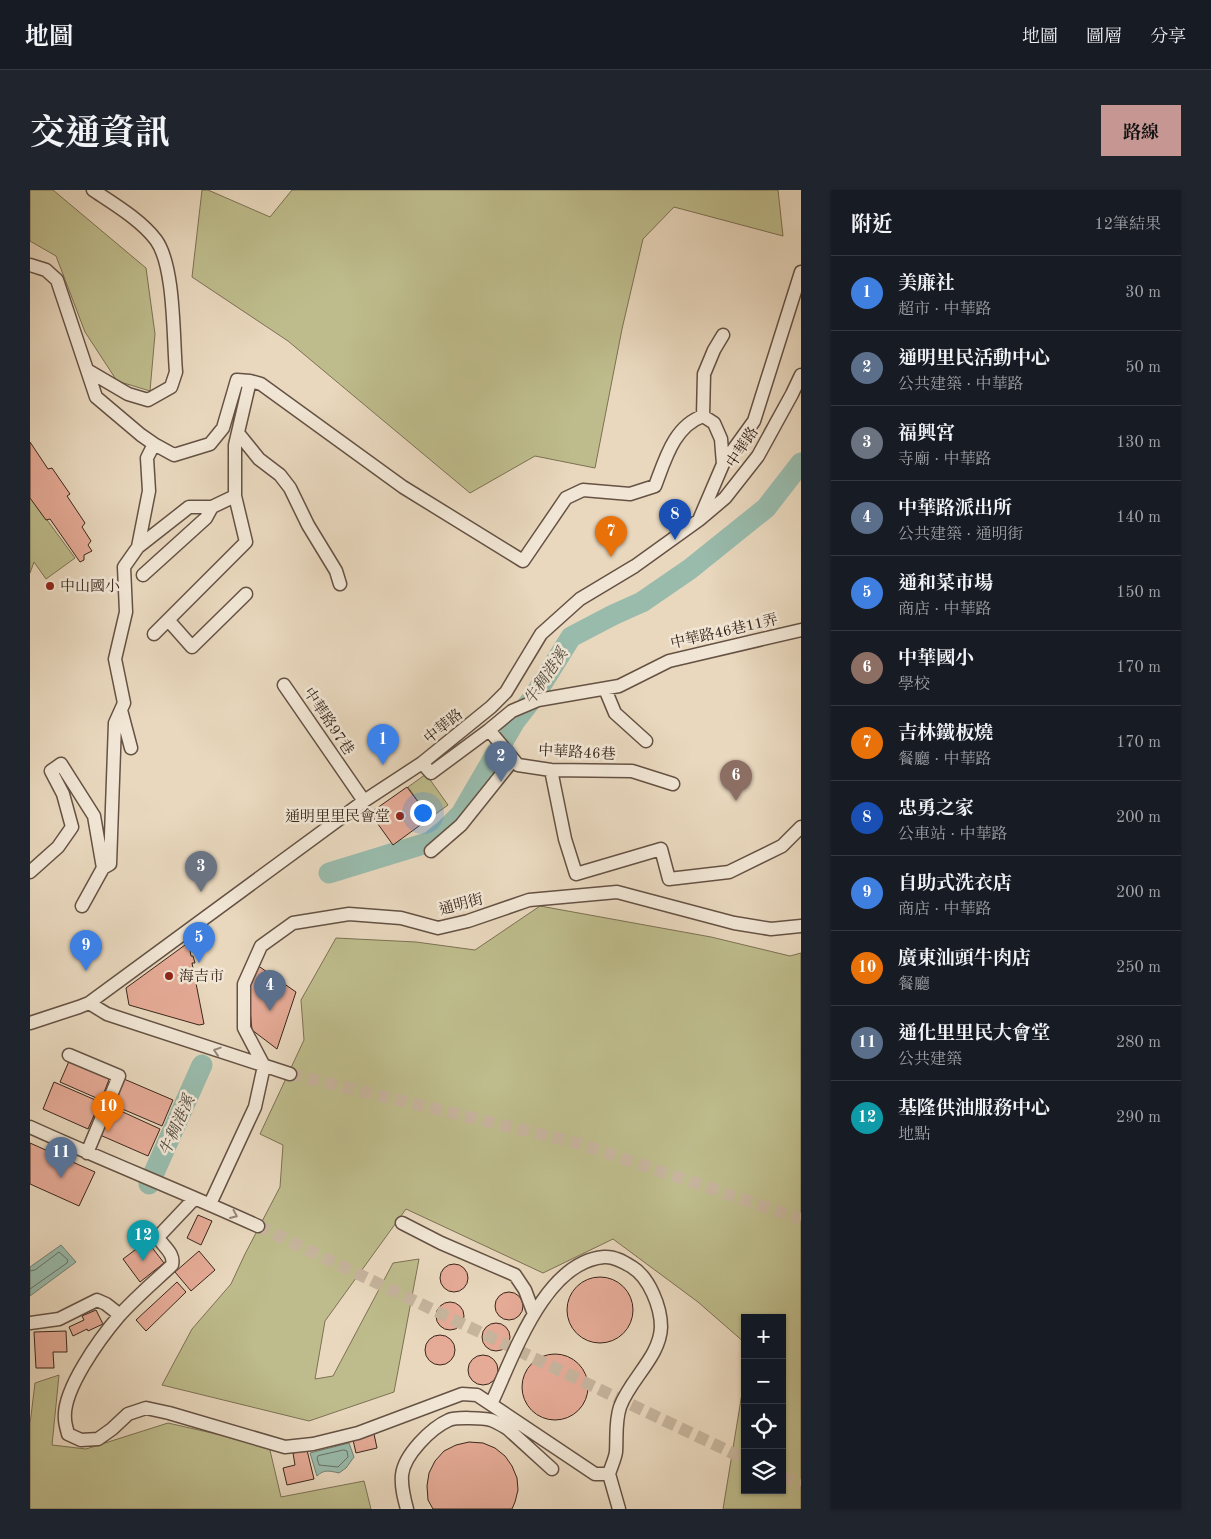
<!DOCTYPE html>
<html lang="zh-TW">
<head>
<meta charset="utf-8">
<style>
  body { margin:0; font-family:"Old Standard TT","Noto Serif TC",serif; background:#20242c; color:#f1f3f6 }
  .controls { position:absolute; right:15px; bottom:15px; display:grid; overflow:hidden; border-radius:0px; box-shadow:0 1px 4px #0004 }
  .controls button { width:45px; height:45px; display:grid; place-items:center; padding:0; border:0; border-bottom:1px solid #363941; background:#171b24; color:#f1f3f6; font:25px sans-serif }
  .you { position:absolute; left:392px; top:622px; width:18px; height:18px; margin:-12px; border:4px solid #fff; border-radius:50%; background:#1a73e8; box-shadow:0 0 0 8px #1a73e833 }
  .badge { display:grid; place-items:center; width:32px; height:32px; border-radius:50%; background:#c59692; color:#fff; font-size:16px; font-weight:700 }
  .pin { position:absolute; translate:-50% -41px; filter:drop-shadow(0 1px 2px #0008) }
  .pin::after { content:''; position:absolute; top:26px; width:18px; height:15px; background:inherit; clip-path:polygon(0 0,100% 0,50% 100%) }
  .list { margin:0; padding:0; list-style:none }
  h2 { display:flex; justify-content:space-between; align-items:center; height:65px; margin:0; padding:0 20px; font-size:21px }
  h2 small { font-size:16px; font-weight:400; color:#9ea1a6 }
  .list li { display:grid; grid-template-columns:32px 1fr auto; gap:15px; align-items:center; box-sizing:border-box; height:75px; padding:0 20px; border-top:1px solid #363941 }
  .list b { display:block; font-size:19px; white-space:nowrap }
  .list p { margin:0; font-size:16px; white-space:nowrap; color:#9ea1a6 }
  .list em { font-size:16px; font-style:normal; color:#9ea1a6 }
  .icon { flex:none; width:28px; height:28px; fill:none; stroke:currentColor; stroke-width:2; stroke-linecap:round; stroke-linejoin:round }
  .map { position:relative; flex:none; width:771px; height:1319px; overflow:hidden; border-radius:0px }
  header { display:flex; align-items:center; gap:30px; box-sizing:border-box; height:70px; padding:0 25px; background:#171b24; border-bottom:1px solid #363941 }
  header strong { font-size:24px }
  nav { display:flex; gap:28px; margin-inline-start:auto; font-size:18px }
  .intro { display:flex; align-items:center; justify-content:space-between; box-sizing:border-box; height:120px; padding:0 30px }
  h1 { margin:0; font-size:35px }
  .button { padding:12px 22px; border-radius:0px; background:#c59692; color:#111; font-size:18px; font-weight:700 }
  main { display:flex; gap:30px; padding:0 30px }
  aside { flex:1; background:#171b24; border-radius:0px; box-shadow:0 1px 4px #0004 }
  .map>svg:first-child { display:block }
</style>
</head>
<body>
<header>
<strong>地圖</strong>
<nav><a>地圖</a><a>圖層</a><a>分享</a></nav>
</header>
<div class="intro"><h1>交通資訊</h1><a class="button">路線</a></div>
<main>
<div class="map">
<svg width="771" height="1319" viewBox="0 0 771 1319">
  <rect width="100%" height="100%" fill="#e9d8be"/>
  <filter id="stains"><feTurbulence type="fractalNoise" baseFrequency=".004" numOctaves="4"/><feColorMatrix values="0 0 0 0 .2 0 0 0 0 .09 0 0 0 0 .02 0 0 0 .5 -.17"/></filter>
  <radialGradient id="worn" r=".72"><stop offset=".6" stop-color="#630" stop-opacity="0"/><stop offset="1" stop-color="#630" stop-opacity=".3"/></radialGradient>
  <path fill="#bebc8c" stroke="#7c7154" d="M0 0H23L116 78 125 144 120 201 87 191 55 142 26 66 0 51Z
    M172 0H178L240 27 262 0H748L753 46 644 17 613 49 592 139 565 278 505 266 440 303 258 151 162 87Z
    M0 307 45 368 16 389 4 372 0 383Z
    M396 584 418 615 400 628 378 597Z
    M510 716 681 747 760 766 771 763V1319H693L715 1185V1300H752V1128H715V1153L668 1112 583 1049 513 1083 376 1019 295 1131 285 1189 303 1186 363 1073 389 1069 364 1202 279 1231 132 1195 162 1139 201 1094 215 1064 250 997 253 955 230 944 274 850 271 810 306 748 386 752 445 760Z
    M29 1185 22 1255 56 1259 138 1233 239 1256 251 1307 334 1291 341 1319H0V1234L5 1193Z"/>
  <path fill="#99bbac" stroke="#737f72" d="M31 1055 46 1072 0 1106V1077Z
    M319 1253 324 1267 316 1278 309 1283C300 1281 294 1279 287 1286L280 1263Z"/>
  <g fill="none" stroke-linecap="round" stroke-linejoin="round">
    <path stroke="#697064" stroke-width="1" d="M0 1081 5 1080 29 1062 38 1070 37 1073 0 1099
      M314 1260 317 1261 318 1267 308 1277 289 1275 287 1268 288 1266Z"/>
    <path stroke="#99bbac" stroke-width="21" d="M299 683 400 652 415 640 431 624 485 531 503 508 541 447 583 425 612 412 660 379 736 318 771 273
      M119 994 172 875"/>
  </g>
  <path fill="#e6ab97" stroke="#39261b" d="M0 252 18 279 22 278 40 304 37 306 55 333 52 337 61 351 58 355 62 361 54 365V370L50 372 20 329 16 330 0 308Z
    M377 597 400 628 363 655 340 623Z
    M159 754 161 766H163L165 773H162L174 834 169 835 99 815 96 798 155 755Z
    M227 775 266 802 247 859 222 840 218 800Z
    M40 869 80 887 71 910 30 892Z
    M94 889 143 910 132 936 83 915Z
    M24 892 70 912 58 939 13 919Z
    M82 917 130 939 118 966 70 945Z
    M0 953 65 982 49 1016 0 994Z
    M168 1025 182 1031 171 1055 157 1048Z
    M117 1051 134 1073 110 1092 93 1069Z
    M169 1061 185 1080 161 1101 145 1082Z
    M410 1088a14 14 0 1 1 28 0a14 14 0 1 1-28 0Z
    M537 1120a33 33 0 1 1 66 0a33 33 0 1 1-66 0Z
    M147 1092 156 1102 116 1141 106 1130Z
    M465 1116a14 14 0 1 1 28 0a14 14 0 1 1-28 0Z
    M406 1126a14 14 0 1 1 28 0a14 14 0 1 1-28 0Z
    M66 1120 73 1134 58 1141 57 1139 43 1146 39 1137 54 1130 52 1126Z
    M452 1147a14 14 0 1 1 28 0a14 14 0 1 1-28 0Z
    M36 1141 37 1162H23L24 1178H6L4 1142Z
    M395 1160a15 15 0 1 1 30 0a15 15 0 1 1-30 0Z
    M492 1197a33 33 0 1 1 66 0a33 33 0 1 1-66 0Z
    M438 1180a15 15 0 1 1 30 0a15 15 0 1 1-30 0Z
    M344 1244 347 1258 326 1263 323 1250Z
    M439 1252 453 1253 465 1258 475 1266 482 1276 487 1288 488 1300 485 1312 482 1319H403L398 1310 397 1296 399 1283 405 1271 414 1261 426 1255Z
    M277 1260 284 1289 257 1295 253 1278 265 1275 263 1263Z"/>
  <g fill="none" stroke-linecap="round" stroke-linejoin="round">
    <path stroke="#c6b49d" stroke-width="12" stroke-dasharray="12 6" stroke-linecap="butt" d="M260 884 547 953 771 1029
      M228 1036 715 1269
      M752 1286 771 1295"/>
    <g stroke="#655244" stroke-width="15">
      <path id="minor" d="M0 75 16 80 27 90 66 207 111 245 124 254 144 265 180 254 193 238 207 190 220 191 231 194 373 297 493 371 536 308 553 300 600 304 625 296C635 270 644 236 673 226L684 233 691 249 693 274 669 330
        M57 180 98 204 118 210 141 197 146 182C143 148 145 76 126 50 111 30 84 14 63 0
        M673 226 674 184 684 160 693 145
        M208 243 229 269 250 285 260 298 278 335 306 381 310 394
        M693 274 724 231 771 82
        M108 357 159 317H182
        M113 385 176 328 182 317 205 306
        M139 431 162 457 216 404
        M124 444 216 352 205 306V255L220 191
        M254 495 334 611
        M575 499 585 523 616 551
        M91 520 101 558
        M459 540 482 521 508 510 589 496 639 471 771 440
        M392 573 401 583 459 540 488 575 521 580 602 581 643 594
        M521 580 535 649 546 684 631 659 639 689 699 682 752 656 771 637
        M401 661 431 635 483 570
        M73 678 80 674 85 533 94 513 85 469 96 422 94 377 108 357 119 301 117 268 124 254
        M0 682 28 657 42 637 33 604 21 581 31 574 64 626 73 678 52 716
        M59 813 77 824 260 884
        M0 833 49 817 59 813 334 611 392 573 461 517 476 502 511 444 550 409 605 376 669 330 695 308 728 266 762 204 771 185
        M39 865 89 886 57 963
        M234 876 214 838V794L231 756 263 733 319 724 371 728 408 738 438 731 499 710 587 702 704 733 741 739 771 736
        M0 937C75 971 153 1002 228 1036
        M164 1009 128 1047C133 1057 145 1063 142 1075 124 1092 105 1108 89 1126 71 1147 32 1200 35 1229 35 1234 37 1239 38 1244L51 1250 68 1249 82 1239 98 1224 116 1218 139 1223 255 1257 283 1254 328 1243 432 1204 447 1205 565 1284H579C581 1277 585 1269 586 1262 587 1247 585 1232 590 1217 600 1189 630 1167 631 1137 631 1117 619 1087 602 1077 594 1072 584 1066 574 1067 514 1072 483 1168 461 1214
        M180 1014 225 917 234 876
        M372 1033 411 1053 485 1085 495 1100 504 1124
        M0 1133 29 1129 67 1110 76 1114 90 1125
        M478 1239 522 1279
        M579 1284 589 1319
        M377 1319C374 1308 371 1297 372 1285 374 1265 401 1238 419 1230 425 1227 454 1228 461 1230 467 1232 473 1236 478 1239L487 1232"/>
    </g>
    <use href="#minor" stroke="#f1e6d5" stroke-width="12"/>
  </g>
  <defs><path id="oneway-chevron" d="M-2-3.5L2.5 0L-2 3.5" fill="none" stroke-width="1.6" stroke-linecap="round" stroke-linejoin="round" transform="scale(1.25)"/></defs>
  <g stroke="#958678">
    <use href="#oneway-chevron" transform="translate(187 861) rotate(-162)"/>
    <use href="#oneway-chevron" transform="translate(204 1025) rotate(24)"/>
  </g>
  <g fill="#8f2418" stroke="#f1e6d5" stroke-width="2">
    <circle cx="20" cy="396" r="5"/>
    <circle cx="370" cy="626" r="5"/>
    <circle cx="139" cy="786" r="5"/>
  </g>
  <g text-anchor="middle" stroke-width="5" stroke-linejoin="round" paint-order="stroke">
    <g font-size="15" fill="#39261b" stroke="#f1e6d5">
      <text transform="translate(712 257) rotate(-57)" y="5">中華路</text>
      <text transform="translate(694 441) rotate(-13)" y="5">中華路46巷11弄</text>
      <text transform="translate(299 531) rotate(56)" y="5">中華路97巷</text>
      <text transform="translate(413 536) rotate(-39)" y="5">中華路</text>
      <text transform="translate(547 562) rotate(3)" y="5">中華路46巷</text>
      <text transform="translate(431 714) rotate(-15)" y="5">通明街</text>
    </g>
    <g font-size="15" fill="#39261b" stroke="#f1e6d5" text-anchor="start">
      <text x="30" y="401">中山國小</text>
      <text x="360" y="631" text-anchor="end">通明里里民會堂</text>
      <text x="149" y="791">海吉市</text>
    </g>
    <g font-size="16" font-style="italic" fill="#514b3f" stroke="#f1e6d5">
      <text transform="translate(515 486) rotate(-56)" y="6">牛稠港溪</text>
      <text transform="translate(146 935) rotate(-66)" y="6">牛稠港溪</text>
    </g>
  </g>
  <rect width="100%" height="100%" filter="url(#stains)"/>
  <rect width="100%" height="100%" fill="url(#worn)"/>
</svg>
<div class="controls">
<button>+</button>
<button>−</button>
<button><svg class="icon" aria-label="locate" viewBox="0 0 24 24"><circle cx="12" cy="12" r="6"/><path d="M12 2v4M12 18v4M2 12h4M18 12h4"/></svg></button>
<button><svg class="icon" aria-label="layers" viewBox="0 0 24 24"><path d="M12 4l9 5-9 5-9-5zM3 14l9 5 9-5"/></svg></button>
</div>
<div class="you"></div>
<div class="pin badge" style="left:353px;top:575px;background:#3f7fe0">1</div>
<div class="pin badge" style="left:471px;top:592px;background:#5c6f8a">2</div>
<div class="pin badge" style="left:171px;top:702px;background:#6b7280">3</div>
<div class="pin badge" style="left:240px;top:821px;background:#5c6f8a">4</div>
<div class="pin badge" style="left:169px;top:773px;background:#3f7fe0">5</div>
<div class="pin badge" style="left:706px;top:611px;background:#8d6e63">6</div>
<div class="pin badge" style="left:581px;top:367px;background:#e8710a">7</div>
<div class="pin badge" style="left:645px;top:350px;background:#1a4fb4">8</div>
<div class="pin badge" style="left:56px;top:781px;background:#3f7fe0">9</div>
<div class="pin badge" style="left:78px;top:942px;background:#e8710a">10</div>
<div class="pin badge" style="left:31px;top:988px;background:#5c6f8a">11</div>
<div class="pin badge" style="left:113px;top:1071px;background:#0f9aa8">12</div>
</div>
<aside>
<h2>附近<small>12筆結果</small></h2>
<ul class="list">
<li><span class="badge" style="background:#3f7fe0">1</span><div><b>美廉社</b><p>超市 · 中華路</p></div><em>30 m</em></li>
<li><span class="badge" style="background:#5c6f8a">2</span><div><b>通明里民活動中心</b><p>公共建築 · 中華路</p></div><em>50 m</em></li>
<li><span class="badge" style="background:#6b7280">3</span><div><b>福興宮</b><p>寺廟 · 中華路</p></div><em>130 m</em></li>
<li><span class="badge" style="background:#5c6f8a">4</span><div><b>中華路派出所</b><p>公共建築 · 通明街</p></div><em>140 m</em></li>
<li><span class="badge" style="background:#3f7fe0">5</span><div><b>通和菜市場</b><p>商店 · 中華路</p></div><em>150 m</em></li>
<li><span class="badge" style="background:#8d6e63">6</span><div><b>中華國小</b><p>學校</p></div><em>170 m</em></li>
<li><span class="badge" style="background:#e8710a">7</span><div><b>吉林鐵板燒</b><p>餐廳 · 中華路</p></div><em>170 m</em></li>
<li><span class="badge" style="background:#1a4fb4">8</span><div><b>忠勇之家</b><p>公車站 · 中華路</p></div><em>200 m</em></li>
<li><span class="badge" style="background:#3f7fe0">9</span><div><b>自助式洗衣店</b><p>商店 · 中華路</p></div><em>200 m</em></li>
<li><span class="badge" style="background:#e8710a">10</span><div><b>廣東汕頭牛肉店</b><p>餐廳</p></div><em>250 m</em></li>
<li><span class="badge" style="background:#5c6f8a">11</span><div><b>通化里里民大會堂</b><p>公共建築</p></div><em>280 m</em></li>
<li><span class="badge" style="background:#0f9aa8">12</span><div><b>基隆供油服務中心</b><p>地點</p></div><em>290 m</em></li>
</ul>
</aside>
</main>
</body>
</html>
